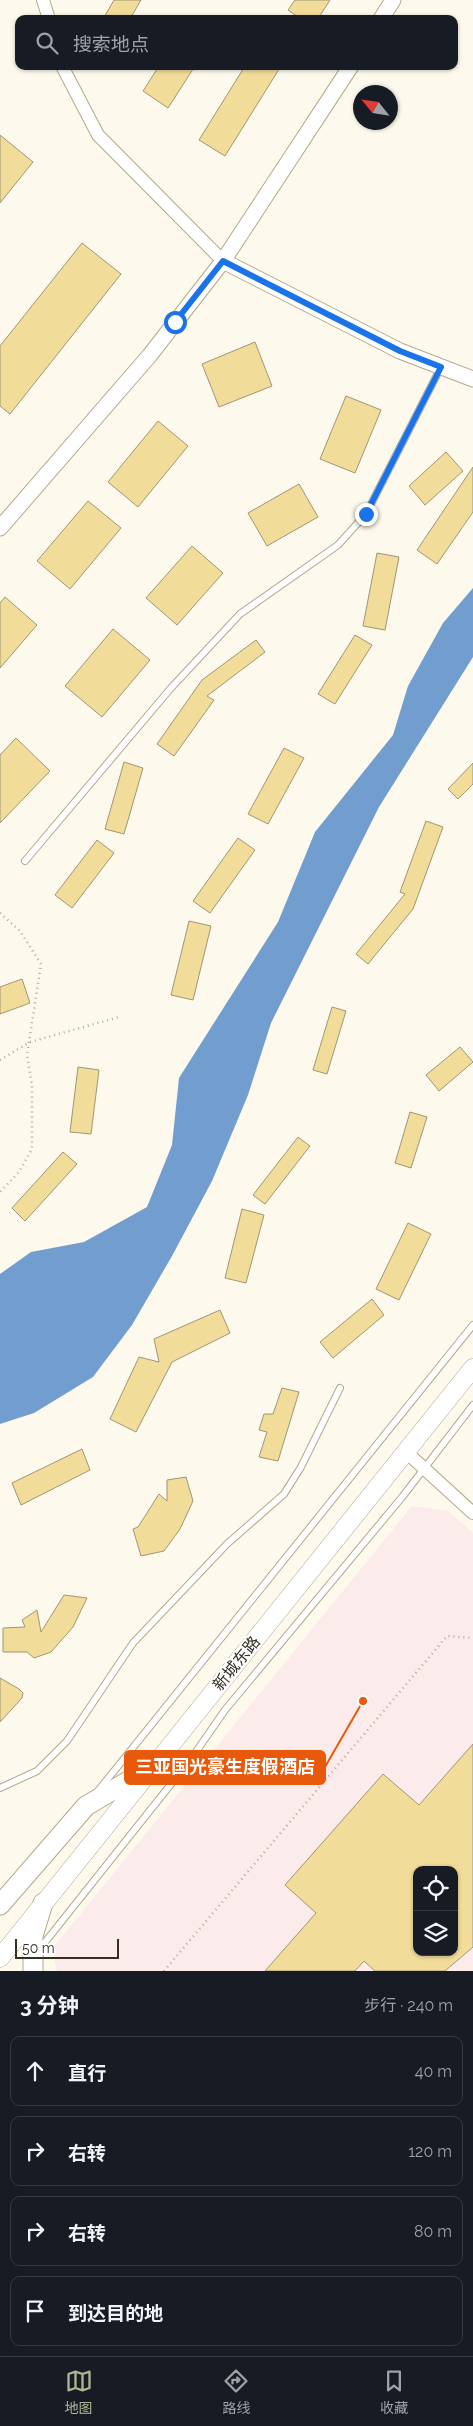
<!DOCTYPE html>
<html lang="zh">
<head>
<meta charset="utf-8">
<style>
  body { margin:0; font-family:Raleway,"Noto Sans SC",sans-serif; background:#20242c; color:#f1f3f6 }
  .controls { position:absolute; right:15px; bottom:15px; display:grid; overflow:hidden; border-radius:10px; box-shadow:0 1px 4px #0004 }
  .controls button { width:45px; height:45px; display:grid; place-items:center; padding:0; border:0; border-bottom:1px solid #363941; background:#171b24; color:#f1f3f6; font:25px sans-serif }
  .compass { position:absolute; left:353px; top:85px; width:45px; height:45px; border-radius:50%; background:#171b24; box-shadow:0 1px 4px #0004; rotate:300deg }
  .scale { position:absolute; left:15px; bottom:12px; width:104px; box-sizing:border-box; padding-left:5px; border:2px solid #332f23; border-top:0; font-size:14px; line-height:18px; white-space:nowrap; color:#332f23; -webkit-text-stroke:4px #fff; paint-order:stroke }
  .stop { position:absolute; width:15px; height:15px; margin:-11px; border:4px solid #1a73e8; border-radius:50%; background:#fff }
  .stop.end { background:#1a73e8; border-color:#fff; box-shadow:0 1px 5px #0008 }
  .list { margin:0; padding:0; list-style:none }
  h2 { display:flex; justify-content:space-between; align-items:center; height:65px; margin:0; padding:0 20px; font-size:21px }
  h2 small { font-size:16px; font-weight:400; color:#9ea1a6 }
  .list li { display:grid; grid-template-columns:32px 1fr auto; gap:15px; align-items:center; box-sizing:border-box; height:70px; margin:0 10px 10px; padding:0 10px; border:1px solid #363941; border-radius:10px }
  .list b { display:block; font-size:19px; white-space:nowrap }
  .list em { font-size:16px; font-style:normal; color:#9ea1a6 }
  .icon { flex:none; width:28px; height:28px; fill:none; stroke:currentColor; stroke-width:2; stroke-linecap:round; stroke-linejoin:round }
  .map { position:relative; flex:none; width:473px; height:1971px; overflow:hidden }
  .search { position:absolute; background:#171b24; box-shadow:0 1px 4px #0004; left:15px; right:15px; top:15px; height:55px; display:flex; align-items:center; gap:12px; box-sizing:border-box; padding:0 18px; border-radius:10px; color:#9ea1a6; font-size:19px }
  .sheet { height:385px; background:#171b24 }
  nav { display:flex; justify-content:space-around; align-items:center; box-sizing:border-box; height:70px; border-top:1px solid #363941; background:#171b24; font-size:14px; color:#9ea1a6 }
  nav a { display:grid; justify-items:center; gap:2px }
  nav .on { color:#aeb691 }
  .map>svg:first-child { display:block }
</style>
</head>
<body>
<div class="map">
<svg width="473" height="1971" viewBox="0 0 473 1971">
  <rect width="100%" height="100%" fill="#fdf9ec"/>
  <path fill="#fbebeb" fill-rule="evenodd" d="M412 1506 448 1511 473 1533V1971H57L52 1949ZM417 1870H454V1952H417Z"/>
  <path fill="#729ecf" d="M473 588V657L379 807 271 1023 248 1095 212 1181 172 1256 132 1325 93 1377 34 1413 0 1424V1274L31 1252 84 1242 147 1207 172 1145 179 1078 278 922 315 832 393 735 408 686 443 623Z"/>
  <path fill="#f1dc9a" stroke="#a09677" fill-rule="evenodd" d="M114 0H141L130 19H103Z
    M295 0H330L318 19H301L288 10Z
    M159 66H195L168 108 143 91Z
    M245 66H281L225 156 199 140Z
    M0 135 33 162 0 203Z
    M82 243 121 274 10 414 0 406V346Z
    M255 342 272 386 219 407 202 364Z
    M346 396 381 410 355 473 320 459Z
    M158 421 188 446 138 507 108 482Z
    M446 452 463 471 425 505 409 486Z
    M473 467V512L437 564 417 550Z
    M299 484 318 517 267 546 248 513Z
    M88 501 121 528 70 589 37 561Z
    M192 546 223 573 177 625 146 598Z
    M377 553 399 557 385 630 363 626Z
    M5 597 37 625 0 668V603Z
    M113 629 150 660 102 717 65 686Z
    M355 635 372 645 335 704 318 694Z
    M256 640 265 652 207 696 214 700 174 756 157 744 202 680Z
    M16 738 50 771 0 823V755Z
    M284 748 304 758 268 824 248 814Z
    M124 762 143 768 124 834 105 829Z
    M473 763V784L458 799 448 789Z
    M426 821 443 827 413 909 368 964 356 954 405 894 400 892Z
    M238 838 255 850 210 913 193 901Z
    M97 840 114 853 72 908 55 895Z
    M189 921 211 926 193 1000 171 995Z
    M22 979 30 1003 0 1014V987Z
    M332 1007 346 1011 327 1074 313 1070Z
    M460 1047 473 1062 439 1091 426 1075Z
    M78 1067 99 1070 91 1134 70 1132Z
    M410 1112 427 1117 411 1168 395 1163Z
    M298 1137 310 1146 265 1204 253 1195Z
    M63 1152 77 1164 25 1221 12 1208Z
    M242 1209 264 1215 246 1283 225 1278Z
    M408 1223 431 1234 399 1300 376 1289Z
    M372 1299 384 1315 333 1358 320 1342Z
    M220 1310 230 1333 172 1362 136 1432 110 1419 139 1357 159 1362 154 1339Z
    M282 1388 299 1392 278 1461 259 1457 267 1432 259 1430 264 1414H273Z
    M82 1449 90 1470 21 1505 12 1483Z
    M186 1477 193 1501 180 1529 164 1551 141 1556 133 1529 138 1527 159 1494 167 1501V1480Z
    M64 1595 87 1598 73 1627 51 1652 34 1658 27 1652H3V1628L25 1627 22 1620 37 1610 41 1632Z
    M0 1678 19 1689 23 1693 22 1698 0 1722Z
    M473 1744V1947L445 1971H375L364 1961 355 1971H265L316 1913 285 1885 383 1774 419 1805ZM417 1870H454V1952H417Z"/>
  <g fill="none" stroke-linecap="round" stroke-linejoin="round">
    <g stroke="#b3a98a" stroke-width="8">
      <path id="service" d="M25 861 171 688 240 614 338 545 366 514 441 367
        M0 1788 37 1771 67 1741 133 1643 227 1544 284 1494 301 1467 340 1388
        M98 1791 473 1325
        M38 1951 191 1759 225 1710 403 1496 473 1405"/>
    </g>
    <g stroke="#b3a98a" stroke-width="14">
      <path id="minor" d="M43 0 49 19
        M62 66 98 135 223 261
        M405 1451 473 1513"/>
    </g>
    <g stroke="#b3a98a" stroke-width="17">
      <path id="tertiary" d="M381 19 393 0
        M223 261 351 66
        M0 528 150 355 223 261 400 351 473 379"/>
    </g>
    <g stroke="#b3a98a" stroke-width="19">
      <path id="secondary" d="M0 1958 473 1368"/>
    </g>
    <g stroke="#b3a98a" stroke-width="21">
      <path id="primary" d="M0 1905 86 1806 152 1767
        M33 1971V1936L43 1903"/>
    </g>
    <path stroke="#b0aca0" stroke-width="2.5" stroke-dasharray="1 4" stroke-linecap="butt" d="M0 913 20 931 41 964 27 1055 32 1086V1149L19 1172 0 1192
      M0 1060 30 1042 119 1017
      M164 1971 447 1636 473 1638"/>
    <use href="#service" stroke="#fff" stroke-width="6"/>
    <use href="#minor" stroke="#fff" stroke-width="12"/>
    <use href="#tertiary" stroke="#fff" stroke-width="15"/>
    <use href="#secondary" stroke="#fff" stroke-width="18"/>
    <use href="#primary" stroke="#fff" stroke-width="19"/>
  </g>
  <g fill="none" stroke-linecap="round" stroke-linejoin="round">
    <path stroke="#1a73e8" stroke-width="6" d="M175 322 223 261 400 351 441 367 366 514"/>
  </g>
  <g text-anchor="middle" stroke-width="4.5" stroke-linejoin="round" paint-order="stroke">
    <g font-size="16" fill="#332f23" stroke="#fff">
      <text transform="translate(236 1663) rotate(-51)" y="6">新城东路</text>
    </g>
  </g>
  <path fill="none" stroke="#e8590c" stroke-width="2" d="M363 1701L325 1767"/>
  <circle fill="#e8590c" stroke="#fff" stroke-width="2" cx="363" cy="1701" r="5"/>
  <rect fill="#e8590c" stroke="#e8590c" stroke-width="2" x="125" y="1751" width="200" height="33" rx="5"/>
  <g font-size="18" text-anchor="middle" font-weight="bold" fill="#fff">
    <text x="225" y="1773">三亚国光豪生度假酒店</text>
  </g>
</svg>
<div class="controls">
<button><svg class="icon" aria-label="locate" viewBox="0 0 24 24"><circle cx="12" cy="12" r="6"/><path d="M12 2v4M12 18v4M2 12h4M18 12h4"/></svg></button>
<button><svg class="icon" aria-label="layers" viewBox="0 0 24 24"><path d="M12 4l9 5-9 5-9-5zM3 14l9 5 9-5"/></svg></button>
</div>
<svg class="compass" viewBox="-18 -18 36 36"><path d="M0-13l5 13h-10z" fill="#e53935"/><path d="M0 13l5-13h-10z" fill="#9ea1a6"/></svg>
<div class="scale">50 m</div>
<div class="stop" style="left:175px;top:322px"></div>
<div class="stop end" style="left:366px;top:514px"></div>
<div class="search"><svg class="icon" aria-label="search" viewBox="0 0 24 24"><circle cx="10" cy="10" r="6"/><path d="M15 15l6 6"/></svg>搜索地点</div>
</div>
<section class="sheet">
<h2>3 分钟<small>步行 · 240 m</small></h2>
<ul class="list">
<li><svg class="icon" aria-label="ahead" viewBox="0 0 24 24"><path d="M12 20V5M6 11l6-6 6 6"/></svg><div><b>直行</b></div><em>40 m</em></li>
<li><svg class="icon" aria-label="right" viewBox="0 0 24 24"><path d="M7 20v-9h11M14 6l5 5-5 5"/></svg><div><b>右转</b></div><em>120 m</em></li>
<li><svg class="icon" aria-label="right" viewBox="0 0 24 24"><path d="M7 20v-9h11M14 6l5 5-5 5"/></svg><div><b>右转</b></div><em>80 m</em></li>
<li><svg class="icon" aria-label="arrive" viewBox="0 0 24 24"><path d="M6 21V4h12l-3 4 3 4H6"/></svg><div><b>到达目的地</b></div></li>
</ul>
</section>
<nav>
<a class="on"><svg class="icon" aria-label="map" viewBox="0 0 24 24"><path d="M3 6l6-2 6 2 6-2v14l-6 2-6-2-6 2zM9 4v14M15 6v14"/></svg>地图</a>
<a><svg class="icon" aria-label="directions" viewBox="0 0 24 24"><path d="M12 3l9 9-9 9-9-9zM9 14v-3h6M13 9l2 2-2 2"/></svg>路线</a>
<a><svg class="icon" aria-label="saved" viewBox="0 0 24 24"><path d="M7 4h10v16l-5-4-5 4z"/></svg>收藏</a>
</nav>
</body>
</html>
